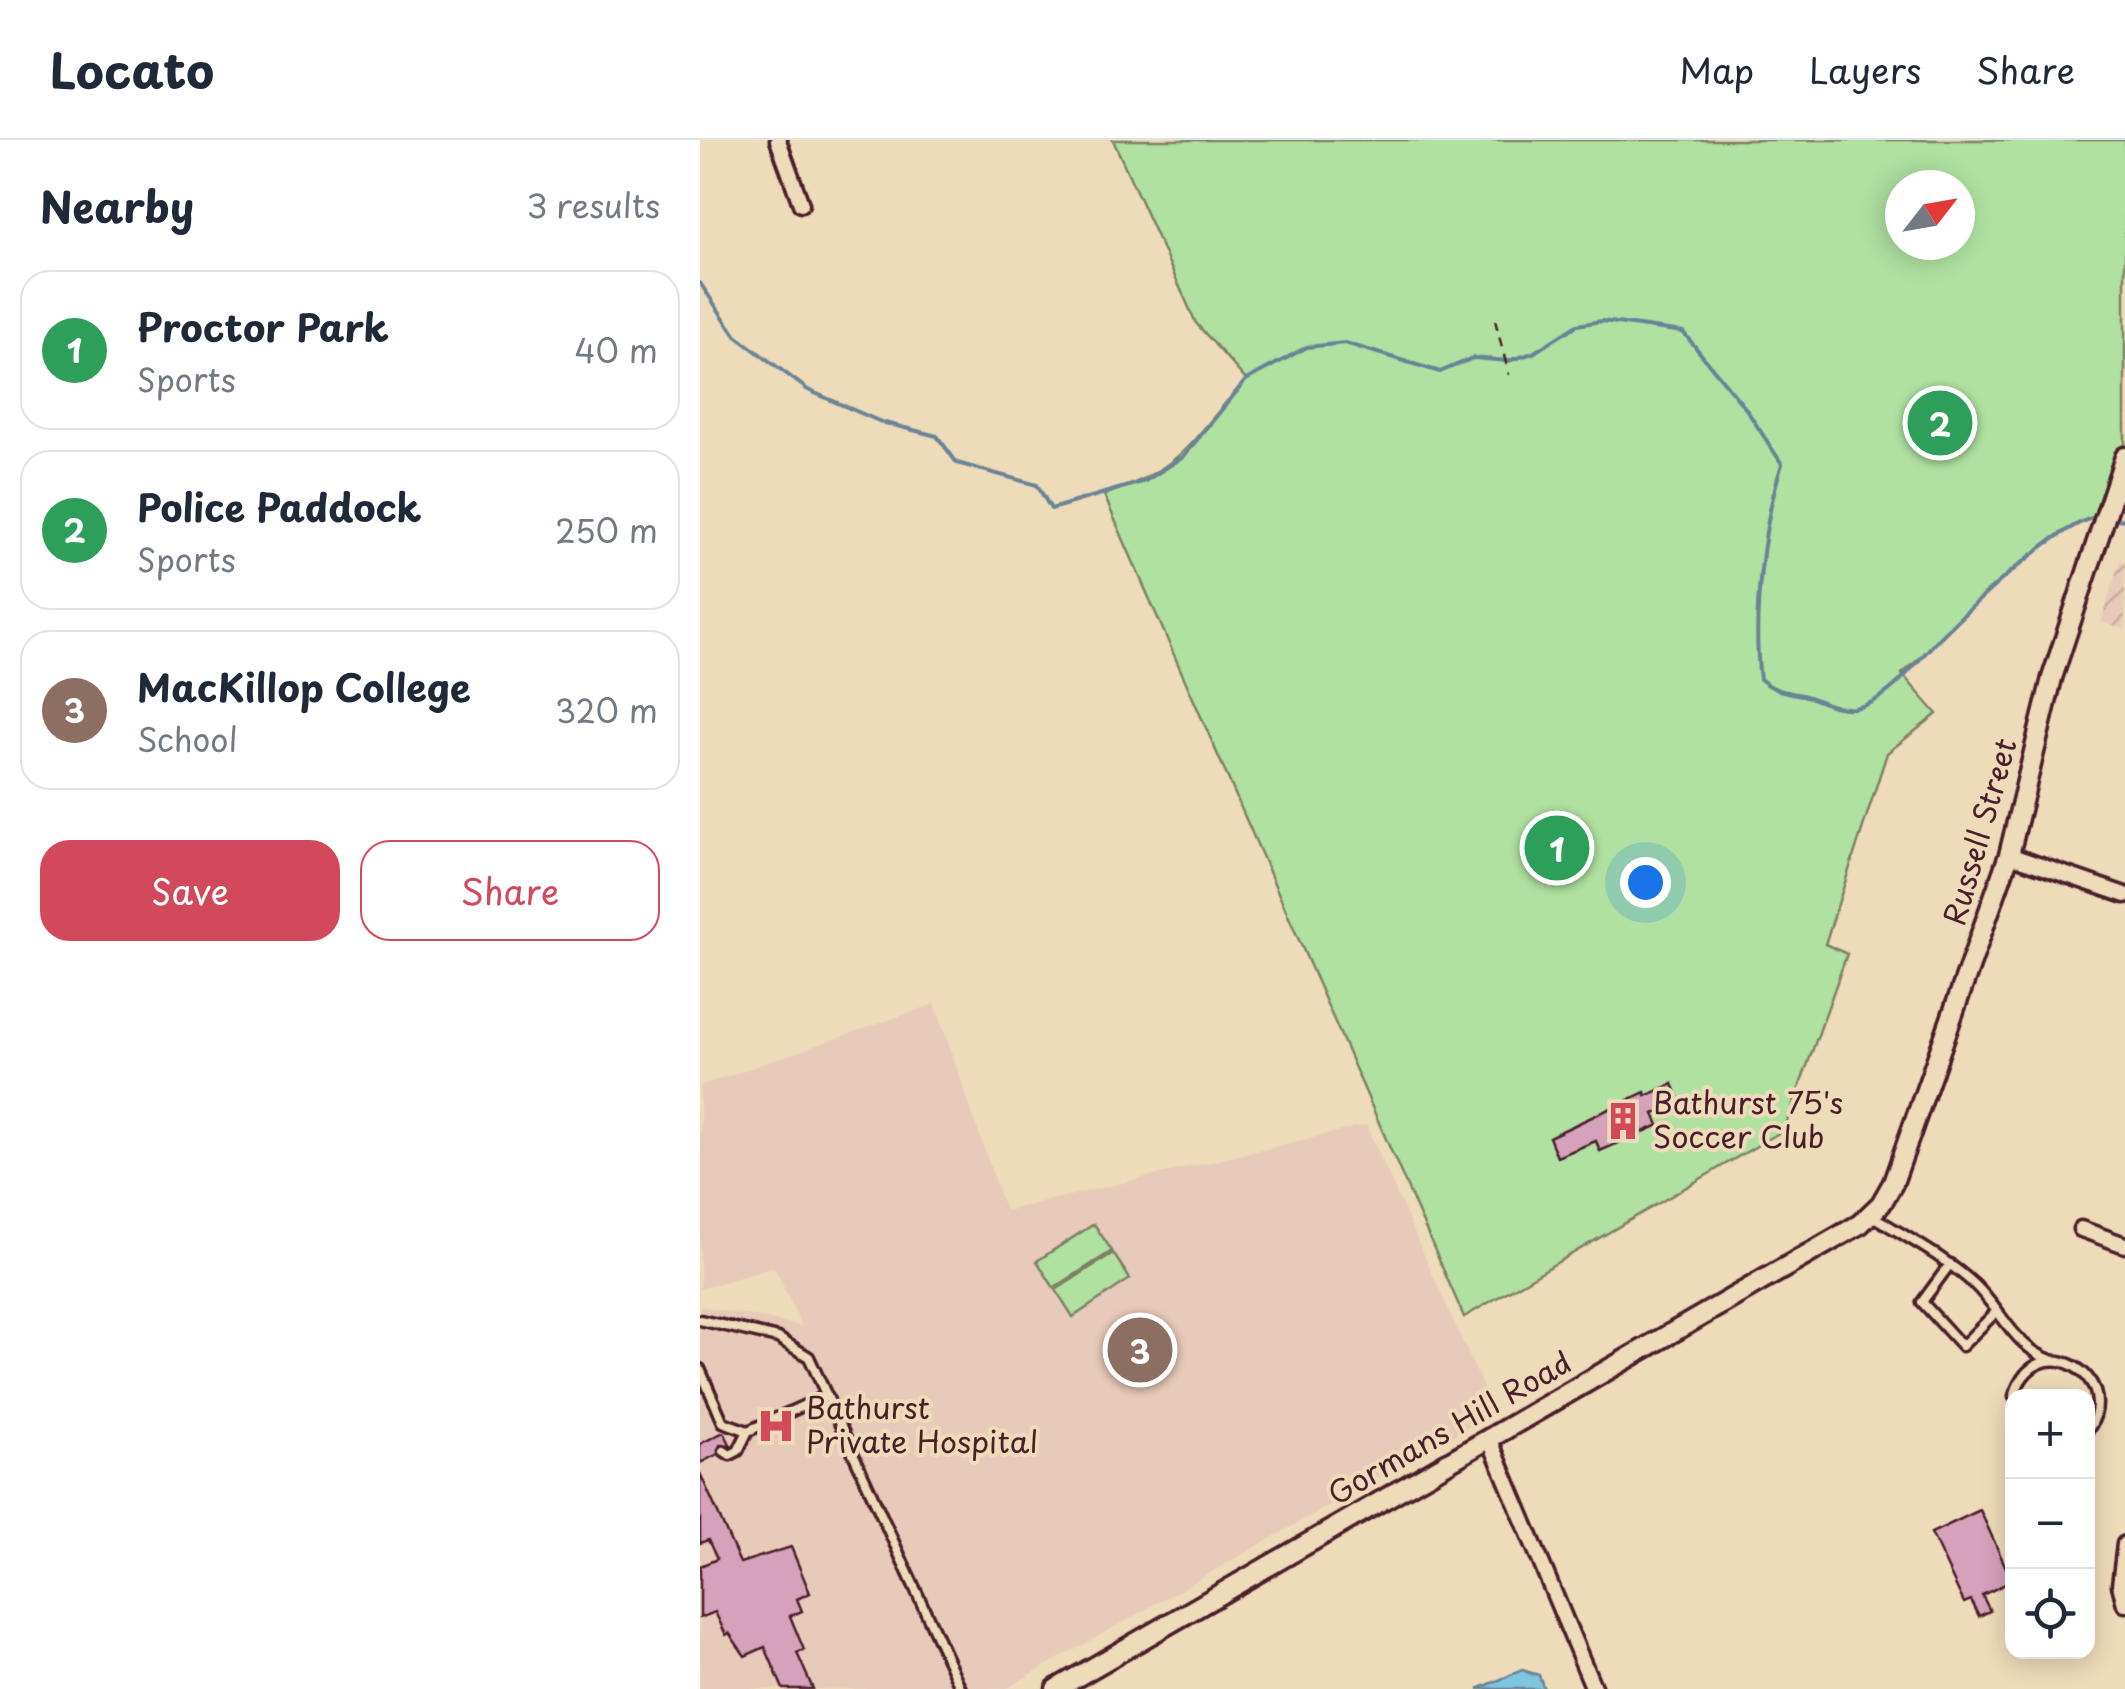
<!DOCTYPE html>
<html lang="en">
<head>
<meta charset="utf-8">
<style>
  body { margin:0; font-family:"Playpen Sans",sans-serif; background:#f6f6f7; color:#1f2937 }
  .controls { position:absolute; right:30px; bottom:30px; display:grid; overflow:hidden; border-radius:20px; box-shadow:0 5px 25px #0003 }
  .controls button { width:90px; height:90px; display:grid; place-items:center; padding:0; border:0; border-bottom:2px solid #e0e1e3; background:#fff; color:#1f2937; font:50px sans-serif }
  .compass { position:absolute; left:1185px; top:30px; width:90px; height:90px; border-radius:50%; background:#fff; box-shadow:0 5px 25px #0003; rotate:59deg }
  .you { position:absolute; left:945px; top:742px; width:35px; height:35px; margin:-25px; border:8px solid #fff; border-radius:50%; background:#1a73e8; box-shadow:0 0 0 15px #1a73e833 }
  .badge { display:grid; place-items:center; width:65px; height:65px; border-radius:50%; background:#d1495b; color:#fff; font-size:32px; font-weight:700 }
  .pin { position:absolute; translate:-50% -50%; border:5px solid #fff; box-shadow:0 2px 10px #0006 }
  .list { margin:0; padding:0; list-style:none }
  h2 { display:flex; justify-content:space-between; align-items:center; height:130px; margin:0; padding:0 40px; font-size:42px }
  h2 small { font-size:32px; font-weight:400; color:#747a83 }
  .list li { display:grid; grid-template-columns:65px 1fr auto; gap:30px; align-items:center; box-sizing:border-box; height:160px; margin:0 20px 20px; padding:0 20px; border:2px solid #e0e1e3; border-radius:30px }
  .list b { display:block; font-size:38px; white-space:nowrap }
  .list p { margin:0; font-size:32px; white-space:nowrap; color:#747a83 }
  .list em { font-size:32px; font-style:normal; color:#747a83 }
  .actions { display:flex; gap:20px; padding:30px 40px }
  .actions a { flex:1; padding:22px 0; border:2px solid #d1495b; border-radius:30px; text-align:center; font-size:35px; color:#d1495b }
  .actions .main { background:#d1495b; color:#fff }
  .icon { flex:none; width:55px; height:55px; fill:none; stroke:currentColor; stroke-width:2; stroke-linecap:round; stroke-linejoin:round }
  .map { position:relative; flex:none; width:1425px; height:1549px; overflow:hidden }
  header { display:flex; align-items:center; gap:60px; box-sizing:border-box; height:140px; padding:0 50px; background:#fff; border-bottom:2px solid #e0e1e3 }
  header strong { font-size:48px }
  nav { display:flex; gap:55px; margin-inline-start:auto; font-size:35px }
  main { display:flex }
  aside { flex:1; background:#fff }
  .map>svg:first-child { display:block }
</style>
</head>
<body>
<header>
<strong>Locato</strong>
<nav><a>Map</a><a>Layers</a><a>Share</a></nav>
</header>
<main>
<aside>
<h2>Nearby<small>3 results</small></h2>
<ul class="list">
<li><span class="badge" style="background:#2e9e5b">1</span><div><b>Proctor Park</b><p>Sports</p></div><em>40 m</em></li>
<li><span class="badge" style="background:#2e9e5b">2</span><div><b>Police Paddock</b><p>Sports</p></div><em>250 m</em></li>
<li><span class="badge" style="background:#8d6e63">3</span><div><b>MacKillop College</b><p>School</p></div><em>320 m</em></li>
</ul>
<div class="actions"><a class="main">Save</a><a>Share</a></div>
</aside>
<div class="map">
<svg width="1425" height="1549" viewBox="0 0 1425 1549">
  <defs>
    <pattern id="industrial-furrows" width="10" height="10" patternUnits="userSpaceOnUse" patternTransform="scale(2.5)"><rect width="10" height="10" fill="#e7cab9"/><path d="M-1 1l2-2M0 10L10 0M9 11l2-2" fill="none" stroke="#c8ad9f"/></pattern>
    <pattern id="water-ripples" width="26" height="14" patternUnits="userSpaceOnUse" patternTransform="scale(2.5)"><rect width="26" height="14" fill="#7ec5df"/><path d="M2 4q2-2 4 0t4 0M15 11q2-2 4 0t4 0" fill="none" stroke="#6ea9c0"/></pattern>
  </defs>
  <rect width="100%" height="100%" fill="#eedbb9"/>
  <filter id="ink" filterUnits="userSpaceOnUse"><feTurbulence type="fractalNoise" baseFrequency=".01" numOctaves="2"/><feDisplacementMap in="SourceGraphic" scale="20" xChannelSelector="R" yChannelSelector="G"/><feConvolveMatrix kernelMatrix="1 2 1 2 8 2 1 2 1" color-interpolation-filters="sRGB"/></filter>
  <g filter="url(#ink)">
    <path fill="#e7cab9" d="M235 864 305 1071 666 985 794 1272 305 1549H0V1166L102 1186 74 1127 0 1149V946Z"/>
    <path fill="url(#industrial-furrows)" d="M1420 421H1425V490L1401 482Z"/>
    <path fill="#b0e1a1" stroke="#7d8066" stroke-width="2.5" fill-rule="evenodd" d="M413 0H1425V317L1399 376C1343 386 1248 495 1202 534L1237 574 1187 613 1125 804 1147 814 1084 990 764 1177 404 355C489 326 490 299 546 240L496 183ZM1200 45H1260V105H1200Z
      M394 1084 412 1111 354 1148 337 1121Z
      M413 1113 430 1139 373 1177 356 1150Z"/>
    <path fill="url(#water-ripples)" stroke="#698397" stroke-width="2.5" d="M822 1530 839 1535 844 1549H778Z"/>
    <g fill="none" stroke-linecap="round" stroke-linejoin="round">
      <path stroke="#698397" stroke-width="4" d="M0 143 36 196 108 250 181 282 237 296 257 323 337 345 351 369 445 341 483 317 546 240 607 207 645 203 740 232 773 218 808 221 833 213 877 185 902 181 983 192 1046 269 1082 324C1063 382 1052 479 1060 539 1076 552 1083 551 1102 555 1119 559 1134 570 1154 568 1191 563 1221 514 1247 490 1278 460 1362 381 1400 376
        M1410 378 1425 380"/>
    </g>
    <path fill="#d6a1ba" stroke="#4a1f2b" stroke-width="2.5" d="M973 944 981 962 954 974 959 985 900 1011 896 1001 857 1017 849 997 945 952 946 956Z
      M24 1292 31 1306 20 1305 18 1314 0 1323V1304Z
      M0 1333 40 1423 91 1407 110 1453 97 1459 102 1471 90 1476 104 1510 97 1513 113 1549H83L65 1507 45 1516 29 1493 26 1495 15 1472 0 1478V1426L17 1419 8 1400 0 1403Z
      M1280 1370 1312 1441 1282 1455 1290 1471 1279 1476 1271 1460 1264 1463 1231 1393Z"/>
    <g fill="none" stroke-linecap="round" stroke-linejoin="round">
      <g stroke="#4a1f2b" stroke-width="15">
        <path id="service" d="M1171 1075C1206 1097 1245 1117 1275 1145 1303 1172 1313 1206 1351 1220
          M1250 1124 1222 1162 1262 1206 1297 1171
          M0 1180 78 1198 109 1217 261 1549
          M0 1229 23 1282 48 1291 127 1255
          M1314 1256C1336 1184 1425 1236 1388 1290
          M24 1311 30 1315 38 1311 48 1291"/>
      </g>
      <g stroke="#4a1f2b" stroke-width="21">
        <path id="minor" d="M78 0 101 64
          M1309 715 1425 755
          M1381 1089 1425 1105
          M789 1298 894 1549
          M1425 1404 1420 1445 1425 1464"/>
      </g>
      <g stroke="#4a1f2b" stroke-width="25">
        <path id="tertiary" d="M356 1549 1160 1084 1181 1064 1193 1043 1309 715 1352 538 1425 317"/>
      </g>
      <path stroke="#4a1f2b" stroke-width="2.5" stroke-dasharray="10 8" stroke-linecap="butt" d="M795 180 809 235"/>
      <use href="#service" stroke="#eedbb9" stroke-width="8"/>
      <use href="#minor" stroke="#eedbb9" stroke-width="14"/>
      <use href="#tertiary" stroke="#eedbb9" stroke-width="18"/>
    </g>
  </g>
  <defs>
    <g id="building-bare" transform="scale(3)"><path d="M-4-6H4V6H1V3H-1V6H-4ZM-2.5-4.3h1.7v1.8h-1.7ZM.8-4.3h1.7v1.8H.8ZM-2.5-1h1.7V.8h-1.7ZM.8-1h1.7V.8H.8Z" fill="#d1495b" stroke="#eedbb9" stroke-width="2.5" paint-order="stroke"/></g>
    <g id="hospital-bare" transform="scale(3)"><path d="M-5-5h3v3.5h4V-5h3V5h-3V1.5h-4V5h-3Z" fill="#d1495b" stroke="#eedbb9" stroke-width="2.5" paint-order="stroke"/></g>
  </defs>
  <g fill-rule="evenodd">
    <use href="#building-bare" x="923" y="981"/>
    <use href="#hospital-bare" x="76" y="1286"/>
  </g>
  <g text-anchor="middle" stroke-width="8" stroke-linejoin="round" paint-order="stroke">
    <g font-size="30" fill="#4a1f2b" stroke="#eedbb9">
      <text transform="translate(1281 692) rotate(-74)" y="10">Russell Street</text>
      <text transform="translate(750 1289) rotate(-30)" y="10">Gormans Hill Road</text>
    </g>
    <g font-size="30" fill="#4a1f2b" stroke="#eedbb9" text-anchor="start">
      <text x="953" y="974">Bathurst 75's<tspan x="953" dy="34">Soccer Club</tspan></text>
      <text x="106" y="1279">Bathurst<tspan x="106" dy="34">Private Hospital</tspan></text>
    </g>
  </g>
</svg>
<div class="controls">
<button>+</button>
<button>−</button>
<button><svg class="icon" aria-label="locate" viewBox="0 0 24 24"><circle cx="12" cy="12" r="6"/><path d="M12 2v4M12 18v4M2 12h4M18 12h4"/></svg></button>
</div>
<svg class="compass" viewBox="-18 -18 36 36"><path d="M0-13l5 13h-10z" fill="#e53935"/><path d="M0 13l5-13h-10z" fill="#747a83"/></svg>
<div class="you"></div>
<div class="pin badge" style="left:857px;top:708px;background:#2e9e5b">1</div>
<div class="pin badge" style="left:1240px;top:283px;background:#2e9e5b">2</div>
<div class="pin badge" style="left:440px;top:1210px;background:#8d6e63">3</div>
</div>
</main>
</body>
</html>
